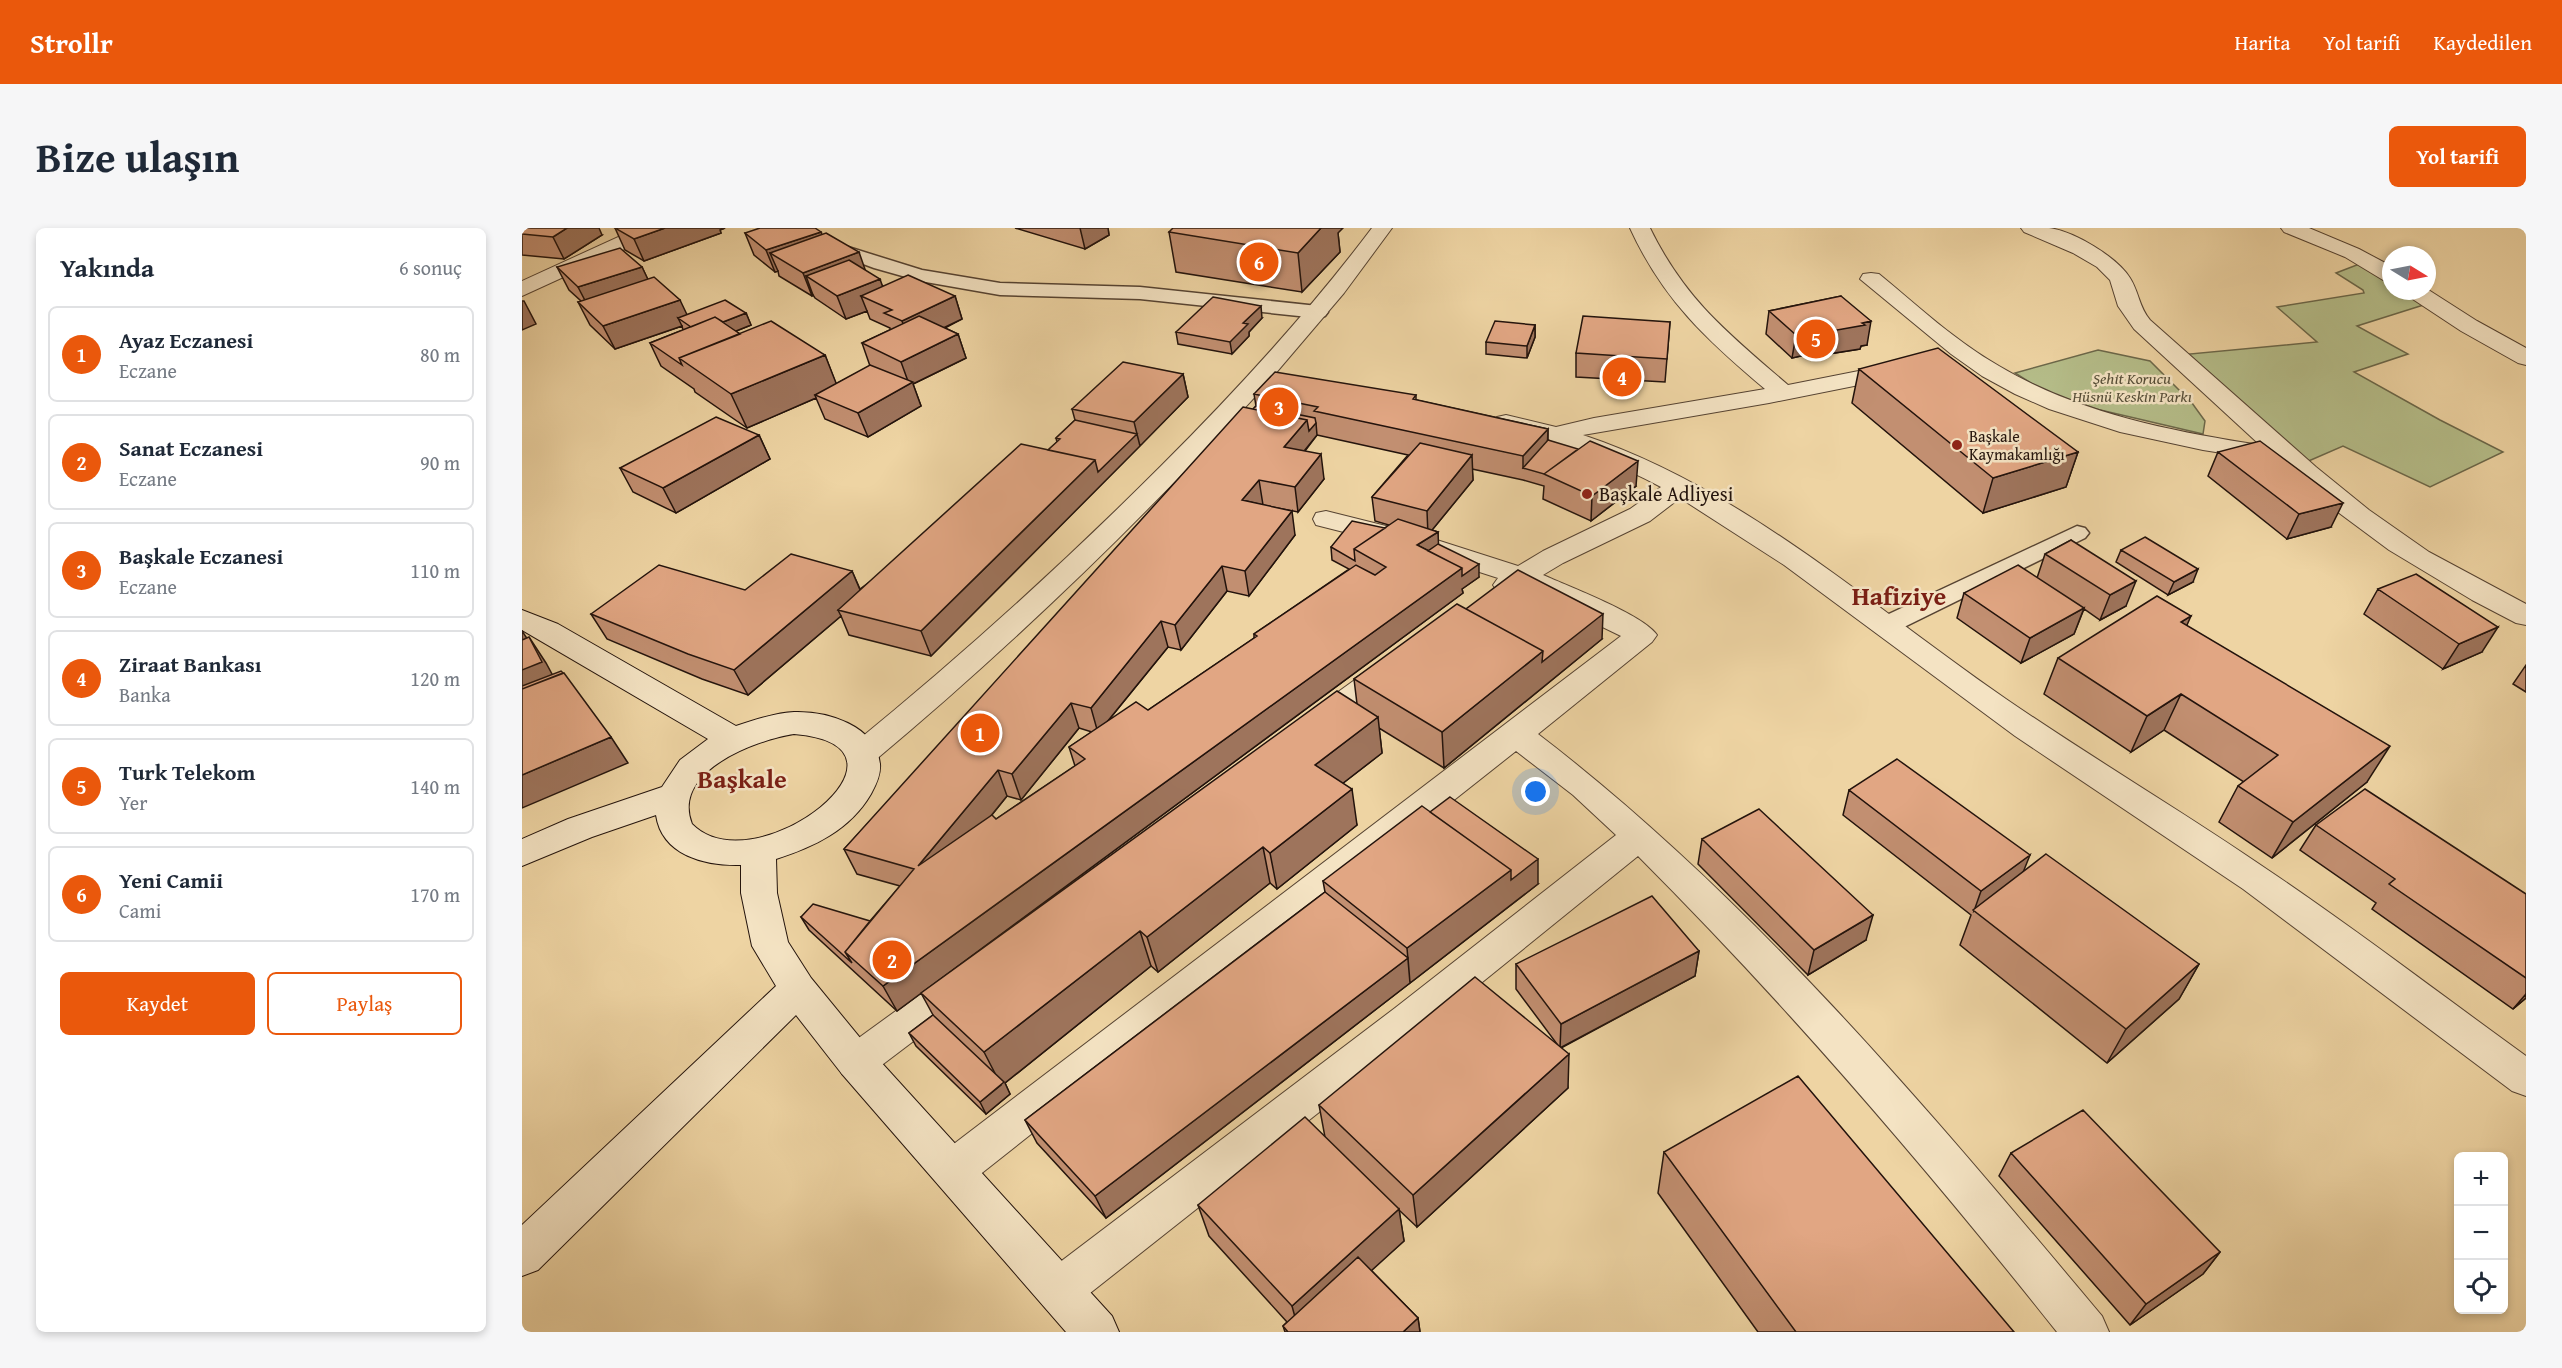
<!DOCTYPE html>
<html lang="tr">
<head>
<meta charset="utf-8">
<style>
  body { margin:0; font-family:"Gentium Book Plus",serif; background:#f6f6f7; color:#1f2937 }
  .controls { position:absolute; right:18px; bottom:18px; display:grid; overflow:hidden; border-radius:9px; box-shadow:0 3px 9px #0003 }
  .controls button { width:54px; height:54px; display:grid; place-items:center; padding:0; border:0; border-bottom:2px solid #e0e1e3; background:#fff; color:#1f2937; font:30px sans-serif }
  .compass { position:absolute; left:1860px; top:18px; width:54px; height:54px; border-radius:50%; background:#fff; box-shadow:0 3px 9px #0003; rotate:100deg }
  .you { position:absolute; left:1014px; top:564px; width:21px; height:21px; margin:-15px; border:4px solid #fff; border-radius:50%; background:#1a73e8; box-shadow:0 0 0 9px #1a73e833 }
  .badge { display:grid; place-items:center; width:39px; height:39px; border-radius:50%; background:#ea580c; color:#fff; font-size:20px; font-weight:700 }
  .pin { position:absolute; translate:-50% -50%; border:3px solid #fff; box-shadow:0 2px 6px #0006 }
  .list { margin:0; padding:0; list-style:none }
  h2 { display:flex; justify-content:space-between; align-items:center; height:78px; margin:0; padding:0 24px; font-size:26px }
  h2 small { font-size:20px; font-weight:400; color:#747a83 }
  .list li { display:grid; grid-template-columns:39px 1fr auto; gap:18px; align-items:center; box-sizing:border-box; height:96px; margin:0 12px 12px; padding:0 12px; border:2px solid #e0e1e3; border-radius:9px }
  .list b { display:block; font-size:22px; white-space:nowrap }
  .list p { margin:0; font-size:20px; white-space:nowrap; color:#747a83 }
  .list em { font-size:20px; font-style:normal; color:#747a83 }
  .actions { display:flex; gap:12px; padding:18px 24px }
  .actions a { flex:1; padding:14px 0; border:2px solid #ea580c; border-radius:9px; text-align:center; font-size:21px; color:#ea580c }
  .actions .main { background:#ea580c; color:#fff }
  .icon { flex:none; width:33px; height:33px; fill:none; stroke:currentColor; stroke-width:2; stroke-linecap:round; stroke-linejoin:round }
  .map { position:relative; flex:none; width:2004px; height:1104px; overflow:hidden; border-radius:9px }
  header { display:flex; align-items:center; gap:36px; box-sizing:border-box; height:84px; padding:0 30px; background:#ea580c; color:#fff }
  header strong { font-size:28px }
  nav { display:flex; gap:33px; margin-inline-start:auto; font-size:21px }
  .intro { display:flex; align-items:center; justify-content:space-between; box-sizing:border-box; height:144px; padding:0 36px }
  h1 { margin:0; font-size:42px }
  .button { padding:15px 27px; border-radius:9px; background:#ea580c; color:#fff; font-size:21px; font-weight:700 }
  main { display:flex; gap:36px; padding:0 36px }
  aside { flex:1; background:#fff; border-radius:9px; box-shadow:0 3px 9px #0003 }
  .map>svg:first-child { display:block }
</style>
</head>
<body>
<header>
<strong>Strollr</strong>
<nav><a>Harita</a><a>Yol tarifi</a><a>Kaydedilen</a></nav>
</header>
<div class="intro"><h1>Bize ulaşın</h1><a class="button">Yol tarifi</a></div>
<main>
<aside>
<h2>Yakında<small>6 sonuç</small></h2>
<ul class="list">
<li><span class="badge">1</span><div><b>Ayaz Eczanesi</b><p>Eczane</p></div><em>80 m</em></li>
<li><span class="badge">2</span><div><b>Sanat Eczanesi</b><p>Eczane</p></div><em>90 m</em></li>
<li><span class="badge">3</span><div><b>Başkale Eczanesi</b><p>Eczane</p></div><em>110 m</em></li>
<li><span class="badge">4</span><div><b>Ziraat Bankası</b><p>Banka</p></div><em>120 m</em></li>
<li><span class="badge">5</span><div><b>Turk Telekom</b><p>Yer</p></div><em>140 m</em></li>
<li><span class="badge">6</span><div><b>Yeni Camii</b><p>Cami</p></div><em>170 m</em></li>
</ul>
<div class="actions"><a class="main">Kaydet</a><a>Paylaş</a></div>
</aside>
<div class="map">
<svg width="2004" height="1104" viewBox="0 0 2004 1104">
  <rect width="100%" height="100%" fill="#eed4a3"/>
  <filter id="stains"><feTurbulence type="fractalNoise" baseFrequency=".00333" numOctaves="4"/><feColorMatrix values="0 0 0 0 .2 0 0 0 0 .09 0 0 0 0 .02 0 0 0 .5 -.17"/></filter>
  <radialGradient id="worn" r=".72"><stop offset=".6" stop-color="#630" stop-opacity="0"/><stop offset="1" stop-color="#630" stop-opacity=".3"/></radialGradient>
  <path fill="#b5bd89" stroke="#6c684a" stroke-width="1.5" d="M1845 33 1869 47V63H1894L1911 74 1835 98 1886 126 1832 144 1918 192 1981 224 1908 259 1821 218 1775 238 1657 127 1795 114 1755 79 1842 65 1841 62 1814 45Z
    M1576 122 1628 133 1670 175 1683 193 1681 206 1574 181 1520 162 1493 145Z"/>
  <g fill="none" stroke-linecap="round" stroke-linejoin="round">
    <g stroke="#564332" stroke-width="3">
      <path id="lane" d="M323 18 400 42 478 55 618 59 796 78 803 80 806 84 803 88 796 90 618 71 478 67 398 53 352 40 317 27 314 23 317 19Z
        M1555 298 1563 300 1567 305 1563 310 1372 404 1363 406 1354 404 1350 398 1354 392Z"/>
    </g>
    <g stroke="#564332" stroke-width="2">
      <path id="street" d="M116 0H143L140 4 0 68V53Z
        M850 0H870L822 65 753 146 797 153 801 158 797 163 789 165 742 159C620 292 490 418 351 534L340 537 329 534 324 526 329 518C437 430 540 337 639 238 714 163 786 85 850 0Z
        M1108 0H1128C1163 72 1207 106 1266 157L1377 135 1385 137 1389 142 1385 147 1377 149 1247 175 1061 207C1220 260 1347 377 1484 471 1570 530 1660 583 1746 642 1834 701 1918 766 2004 828V868L1990 863 1721 661 1493 508 1262 337 1158 270 1128 293 1041 335 1021 347C1046 358 1122 387 1135 407L1130 414 1016 506C1230 670 1407 882 1580 1088L1587 1104H1535C1403 938 1266 778 1116 628L901 802 553 1077 537 1084 521 1077 515 1062 521 1047 873 780 1094 607 1051 567 994 523 446 956 431 961 416 956 410 942 416 928 1099 408 1000 360 985 366 975 363 971 357 976 350 877 318 794 297 791 291 794 285 804 283 896 306 996 338 1021 323 1108 281 1139 259C1087 231 1032 213 975 199L972 194 975 189 984 187 1034 199 1072 190 1243 161C1184 111 1141 72 1108 0Z
        M1499 0C1508 0 1518 0 1527 0 1552 3 1595 29 1608 50 1617 64 1617 79 1628 92L1794 239 1847 282 1907 324 2004 376V397L1994 395 1950 372 1867 322 1801 273 1757 234 1681 222 1598 204 1527 181 1493 166 1460 148 1429 126 1338 51 1341 46 1349 45 1357 46C1396 78 1433 113 1477 138 1556 185 1648 203 1738 217L1612 101 1596 78 1588 52 1575 39 1551 25 1502 4Z
        M1759 0H1787L1837 21 1869 38V53L1861 52 1823 29 1762 4Z
        M1905 61 1955 93 2004 120V137L1996 135 1939 103 1886 68 1883 63H1905Z
        M870 430 881 433 885 440 881 447 802 506 791 509 780 506 775 498 780 490 859 433Z
        M442 739 455 743 461 754 455 765 348 846 334 851 320 846 314 834 320 822 429 743Z"/>
    </g>
    <g stroke="#23130c" stroke-width="2">
      <path id="secondary" d="M0 382 36 396 214 498C232 492 253 485 272 484 305 483 354 497 358 536 359 547 354 557 349 566 328 602 292 619 254 631L255 665 266 714 289 750 348 822 590 1088 597 1104H544L320 846 274 787 16 1042 0 1048V997L254 758 230 718 219 665V637C184 638 140 628 134 587L70 609 0 638V611L46 591 140 559 158 532 186 511 0 402ZM272 506C415 518 233 660 170 596 149 543 234 512 272 506Z"/>
    </g>
    <use href="#lane" fill="#f4e3c3" fill-rule="evenodd"/>
    <use href="#street" fill="#f4e3c3" fill-rule="evenodd"/>
    <use href="#secondary" fill="#f4e3c3" fill-rule="evenodd"/>
  </g>
  <path fill="#c28f71" stroke="#23130c" stroke-width="1.5" fill-rule="evenodd" d="M0 0 80 7 42 31 0 27Z
    M93 0H203L198 2 199 5 122 33 103 22Z
    M493 0H586L587 7 563 21Z
    M647 4 816 5 818 24 780 64 654 44Z
    M223 5 300 7 343 42 361 58 433 68 440 91 423 100 436 106 444 130 391 156 399 178 346 209 303 191 294 170 225 200 173 164 172 161 139 138 128 115 161 102 160 98 93 121 68 97 56 74 59 73 47 62 35 39H120L126 52 165 87 224 85 229 97 214 103 218 106 303 127 314 156 348 138 340 115 368 102V100L348 91 345 83 324 91 293 70 291 67 290 68 257 48 256 43 253 44 232 27Z
    M1319 68 1345 117 1339 118 1338 121 1300 127 1297 124 1270 130 1244 106 1247 83Z
    M740 90 727 104V108L710 126 656 116 654 104Z
    M1148 94 1143 154 1054 149V125Z
    M1013 97V109L1005 130 964 126V114Z
    M1337 141 1556 224 1544 259 1461 285 1330 175Z
    M661 146 666 169 409 428 327 407 319 388 226 467 180 451 85 411 69 386 223 362 330 343 338 361 526 222 535 214 534 210 553 192 550 181Z
    M732 166 894 167V172L1026 201V212L1114 258 1069 293 1021 271 1022 258 1001 252 950 241 951 252 910 302 916 304V316L957 349 940 361 941 365 375 783 287 702 279 689 348 693 378 658 335 646 322 621 734 178ZM795 207 886 227 850 269 853 293 867 297 863 300 809 319 810 332 827 341 732 406V410L626 482 586 493 646 419 659 422 705 363 727 368 773 307 741 277 776 284 802 251 783 223ZM557 500 570 504 547 519 553 538 474 591 469 588 485 568 499 572Z
    M237 207 248 231 154 285 111 264 98 240Z
    M1696 224 1809 299 1765 311 1686 248Z
    M1549 312 1604 378 1578 392 1562 381 1552 406 1499 435 1435 390 1442 365 1515 350 1523 326Z
    M1599 322 1671 354 1646 367 1594 334Z
    M1856 361 1960 424 1921 441 1842 386Z
    M944 381 1080 411 922 540 857 500 860 525 821 555 835 597 755 661 748 655 636 744 629 738 483 855 488 866 464 886 394 818 387 805 411 787 399 765 835 476 832 451Z
    M1665 398 1845 554 1750 630 1697 594 1716 558 1722 554 1642 502 1609 524 1522 466 1536 430Z
    M2004 437V464L1991 456Z
    M1327 562 1501 643 1677 736 1657 771 1585 835 1438 717 1449 687 1321 587Z
    M1794 597 2004 666V770L1991 781 1850 681 1854 675 1778 622Z
    M1180 611 1344 712 1286 747 1176 636Z
    M801 653 1016 656 584 990 515 915 503 892 803 664Z
    M1177 723 1173 748 1039 820 1046 860 895 999 877 982 882 1013 849 1042 896 1090 898 1104H763L761 1098 765 1094 687 1008 676 977 803 909 797 877 1035 816 994 761V736Z
    M1142 924 1492 1104H1236L1136 965Z
    M1489 925 1698 1024 1681 1046 1608 1097 1477 948Z"/>
  <path fill="#9e745c" stroke="#23130c" stroke-width="1.5" d="M45 0H77L80 7 42 31 31 9Z
    M143 0H203L198 2 199 5 122 33 112 11Z
    M558 0H586L587 7 563 21Z
    M799 0H821L816 5 818 24 780 64 776 25Z
    M299 4 307 26 248 25 256 43 253 44 244 22Z
    M337 24 345 47 284 48 291 67 290 68 281 45Z
    M120 39 131 62 68 82 56 59Z
    M358 51 366 74 339 68 345 83 324 91 315 68Z
    M433 68 440 91 388 116 380 93Z
    M158 72 169 95 156 90 160 98 93 121 81 98Z
    M0 73H2L14 96 0 102Z
    M739 78 740 90 727 104V108L710 126 708 114 721 95Z
    M224 85 229 97 182 116 176 104Z
    M1349 93 1345 117 1339 118 1338 121 1300 127 1304 104Z
    M1013 97V109L1005 130V118Z
    M1301 101 1297 124 1270 130 1274 107Z
    M436 106 444 130 391 156 399 178 346 209 336 185 387 156 379 134Z
    M303 127 316 160 293 167 294 170 225 200 209 166Z
    M661 146 666 169 618 218 612 194Z
    M785 192 794 195 795 207 766 243 762 219Z
    M1026 201 1025 225 1001 240V228Z
    M615 206 618 218 409 428 399 403 573 232Z
    M237 207 248 231 154 285 141 260Z
    M1556 224 1544 259 1461 285 1471 250Z
    M799 226 802 251 776 284 773 259Z
    M950 227 951 252 906 307 905 283Z
    M1116 233 1114 258 1069 293 1070 268Z
    M737 252 741 277 720 272Z
    M1821 275 1809 299 1765 311 1777 286Z
    M770 283 773 307 727 368 723 343Z
    M916 304 917 328 895 317Z
    M957 336V349L940 361 941 365 375 783 361 758 940 340Z
    M700 338 705 363 659 422 653 397Z
    M1676 341 1671 354 1646 367 1652 354Z
    M330 343 341 369 316 382 319 388 226 467 212 442Z
    M1614 353 1604 378 1578 392 1588 367Z
    M1562 380 1552 406 1499 435 1508 410Z
    M1081 386 1080 411 922 540 920 504 1021 423Z
    M1669 388 1653 424 1659 394Z
    M639 393 646 419 576 505 569 480Z
    M1976 399 1960 424 1921 441 1937 416Z
    M0 403 10 418 7 409 24 435 37 459 0 474Z
    M1659 466 1642 502 1609 524 1625 488Z
    M549 475 557 500 499 572 490 546Z
    M856 489 860 525 798 573 793 537Z
    M89 509 106 535 0 580V547Z
    M1868 518 1845 554 1750 630 1771 594Z
    M476 542 485 568 408 663 396 638Z
    M830 561 835 597 755 661 748 625Z
    M741 619 748 655 636 744 625 709Z
    M1508 627 1498 652 1452 683 1459 663Z
    M1016 631V656L888 755 885 720 989 642Z
    M1351 687 1344 712 1286 747 1292 722Z
    M618 703 629 738 483 855 488 866 464 886 458 874 479 857 462 824Z
    M1177 723 1173 748 1038 820 1039 796Z
    M886 730 888 755 584 990 573 968Z
    M1677 736 1657 771 1585 835 1604 801Z
    M2004 766V770L1991 781Z
    M1047 826 1046 860 895 999 891 967Z
    M877 981 882 1013 782 1104H777L770 1078Z
    M1698 1024 1681 1046 1608 1097 1624 1076Z
    M896 1090 898 1104H881Z"/>
  <path fill="#e1a683" stroke="#23130c" stroke-width="1.5" d="M0 0H45L31 9 0 6Z
    M93 0H143L112 11Z
    M238 0H293L299 4 244 22 223 5Z
    M651 0H799L776 25 647 4Z
    M304 5 337 24 281 45 248 25Z
    M98 20 120 39 56 59 35 39Z
    M327 32 358 51 315 68 284 48Z
    M386 47 433 68 380 93 362 85 370 82 339 68Z
    M132 49 158 72 81 98 56 74Z
    M1319 68 1349 93 1340 95 1343 97 1304 104 1301 101 1274 107 1247 83Z
    M691 69 739 78 721 95 726 96 708 114 654 104Z
    M203 72 224 85 201 94 193 89 169 99 156 90Z
    M397 88 436 106 379 134 340 115Z
    M1061 88 1148 94 1145 131 1054 125Z
    M193 89 218 106 157 130 160 137 128 115Z
    M249 93 303 127 209 166 157 130Z
    M973 93 1013 97 1005 118 964 114Z
    M1416 120 1556 224 1471 250 1337 141Z
    M601 134 661 146 612 194 550 181Z
    M348 137 391 154 336 185 293 167Z
    M753 144 894 167 891 171 1026 201 1001 228 792 183 796 179 732 166Z
    M734 178 793 190 794 195 787 203 785 192 731 181Z
    M721 179 785 192 762 219 799 226 773 259 737 252 720 272 770 283 723 343 700 338 653 397 639 393 569 480 549 475 490 546 476 542 396 638 470 587 474 591 563 531 547 519 614 474 626 482 735 408 732 406 834 337 853 347 864 339 832 321 876 291 916 304 895 317 940 340 361 758 323 724 392 641 322 621Z
    M194 189 237 207 141 260 98 240Z
    M553 192 615 206 576 244 573 232 526 222 538 211 534 210Z
    M1026 212 1056 221 1022 246 1001 240Z
    M1068 213 1116 233 1070 268 1022 246Z
    M1738 213 1821 275 1777 286 1696 224Z
    M898 215 950 227 905 283 850 269Z
    M499 216 573 232 399 403 316 382Z
    M830 293 863 300 832 321 833 333 809 319Z
    M1623 309 1676 341 1652 354 1599 322Z
    M1549 312 1614 353 1588 367 1523 326Z
    M916 316 957 336 940 348V340L906 323Z
    M269 326 330 343 212 442 166 426 69 386 137 337 223 362Z
    M1496 337 1562 380 1508 410 1442 365Z
    M996 342 1081 386 1020 434 1021 423 944 381Z
    M1894 346 1976 399 1937 416 1856 361Z
    M1635 368 1669 388 1659 394 1868 518 1771 594 1716 558 1756 527 1659 466 1625 488 1536 430Z
    M935 376 1021 423 920 504 832 451Z
    M7 409 20 434 0 442V412Z
    M39 443 41 445 0 461V458Z
    M42 445 89 509 0 547V461Z
    M815 463 856 489 793 537 830 561 748 625 741 619 625 709 618 703 462 824 399 765Z
    M1375 531 1508 627 1459 663 1327 562Z
    M1843 561 2004 666V750L1867 656 1873 651 1794 597Z
    M928 569 1016 631 989 652V642L908 584Z
    M900 578 989 642 885 720 801 653Z
    M1237 581 1351 687 1292 722 1180 611Z
    M1524 626 1677 736 1604 801 1451 682Z
    M803 664 886 730 573 968 503 892Z
    M1130 668 1177 723 1039 796 994 736Z
    M291 676 348 693 323 724 330 735 279 689Z
    M953 749 1047 826 891 967 797 877Z
    M411 787 482 854 458 874 387 805Z
    M1276 848 1492 1104H1274L1142 924Z
    M1561 882 1698 1024 1624 1076 1489 925Z
    M783 889 877 981 770 1078 676 977Z
    M836 1029 896 1090 881 1104H766L761 1098Z"/>
  <g fill="#8f2418" stroke="#f4e3c3" stroke-width="2">
    <circle cx="1435" cy="217" r="6"/>
    <circle cx="1065" cy="266" r="6"/>
  </g>
  <g text-anchor="middle" stroke-width="5" stroke-linejoin="round" paint-order="stroke">
    <g font-size="16" font-style="italic" fill="#564e38" stroke="#f4e3c3">
      <text x="1610" y="156">Şehit Korucu<tspan x="1610" dy="18">Hüsnü Keskin Parkı</tspan></text>
    </g>
    <g font-size="16" fill="#23130c" stroke="#f4e3c3" text-anchor="start">
      <text x="1447" y="214">Başkale<tspan x="1447" dy="18">Kaymakamlığı</tspan></text>
    </g>
    <g font-size="20" fill="#23130c" stroke="#f4e3c3" text-anchor="start">
      <text x="1077" y="273">Başkale Adliyesi</text>
    </g>
    <g font-size="26" font-weight="bold" fill="#7a1f14" stroke="#f4e3c3">
      <text x="1377" y="377">Hafiziye</text>
      <text x="220" y="560">Başkale</text>
    </g>
  </g>
  <rect width="100%" height="100%" filter="url(#stains)"/>
  <rect width="100%" height="100%" fill="url(#worn)"/>
</svg>
<div class="controls">
<button>+</button>
<button>−</button>
<button><svg class="icon" aria-label="locate" viewBox="0 0 24 24"><circle cx="12" cy="12" r="6"/><path d="M12 2v4M12 18v4M2 12h4M18 12h4"/></svg></button>
</div>
<svg class="compass" viewBox="-18 -18 36 36"><path d="M0-13l5 13h-10z" fill="#e53935"/><path d="M0 13l5-13h-10z" fill="#747a83"/></svg>
<div class="you"></div>
<div class="pin badge" style="left:458px;top:505px">1</div>
<div class="pin badge" style="left:370px;top:732px">2</div>
<div class="pin badge" style="left:757px;top:179px">3</div>
<div class="pin badge" style="left:1100px;top:149px">4</div>
<div class="pin badge" style="left:1294px;top:111px">5</div>
<div class="pin badge" style="left:737px;top:34px">6</div>
</div>
</main>
</body>
</html>
